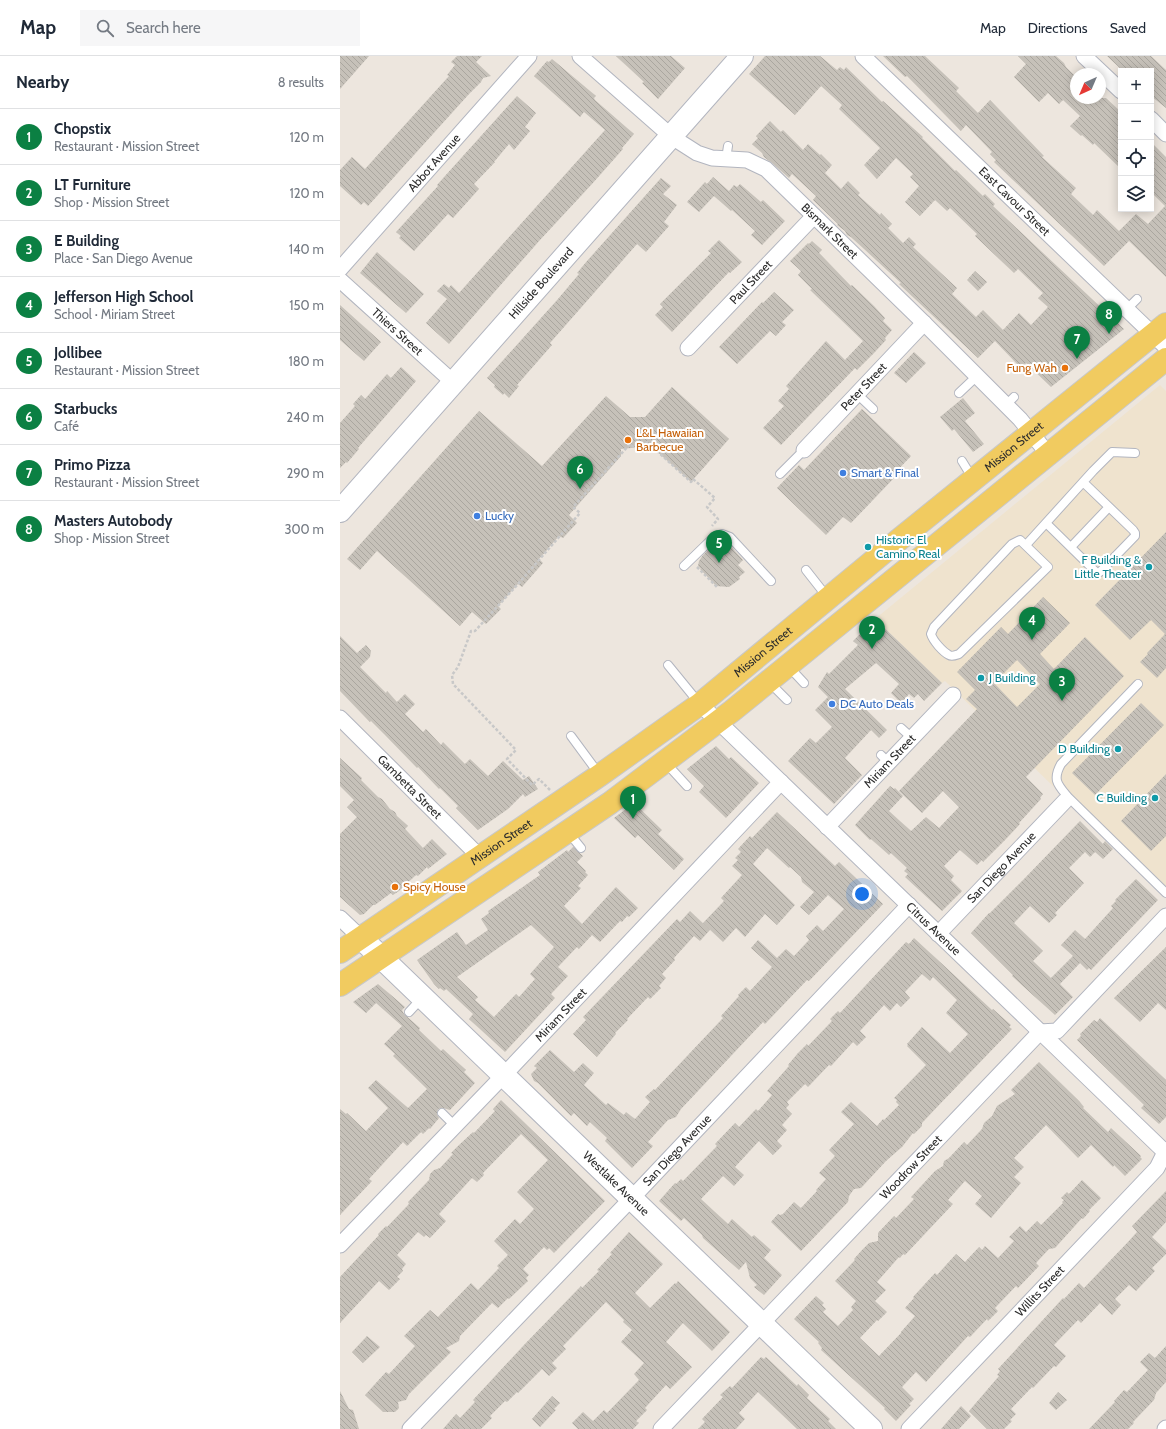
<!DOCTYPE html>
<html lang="en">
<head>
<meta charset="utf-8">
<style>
  body { margin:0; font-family:Cabin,sans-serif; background:#f6f6f7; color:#1f2937 }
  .controls { position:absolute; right:12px; top:12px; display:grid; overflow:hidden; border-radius:0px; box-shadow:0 2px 10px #0003 }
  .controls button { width:36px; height:36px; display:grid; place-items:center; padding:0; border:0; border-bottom:1px solid #e0e1e3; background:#fff; color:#1f2937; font:20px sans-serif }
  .compass { position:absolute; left:730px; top:12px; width:36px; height:36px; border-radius:50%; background:#fff; box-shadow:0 2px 10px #0003; rotate:224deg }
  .you { position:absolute; left:522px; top:838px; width:14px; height:14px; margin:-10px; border:3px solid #fff; border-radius:50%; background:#1a73e8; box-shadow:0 0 0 6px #1a73e833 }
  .badge { display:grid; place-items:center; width:26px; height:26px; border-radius:50%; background:#0b8043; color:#fff; font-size:13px; font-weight:700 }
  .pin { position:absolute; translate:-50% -33px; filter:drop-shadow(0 1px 2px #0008) }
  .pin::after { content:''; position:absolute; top:21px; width:14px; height:12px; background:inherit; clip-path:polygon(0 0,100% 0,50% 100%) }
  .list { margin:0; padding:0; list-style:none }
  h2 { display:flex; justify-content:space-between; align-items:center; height:52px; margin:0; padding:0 16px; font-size:17px }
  h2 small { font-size:13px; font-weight:400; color:#747a83 }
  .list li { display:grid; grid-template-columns:26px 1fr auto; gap:12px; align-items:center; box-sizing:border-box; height:56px; padding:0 16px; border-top:1px solid #e0e1e3 }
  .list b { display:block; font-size:15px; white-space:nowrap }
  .list p { margin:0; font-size:13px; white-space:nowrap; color:#747a83 }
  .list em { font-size:13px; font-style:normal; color:#747a83 }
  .icon { flex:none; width:22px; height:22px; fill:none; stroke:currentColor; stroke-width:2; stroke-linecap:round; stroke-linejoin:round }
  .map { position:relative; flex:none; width:826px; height:1373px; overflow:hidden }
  header { display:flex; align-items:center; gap:24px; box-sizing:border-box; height:56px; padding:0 20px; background:#fff; border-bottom:1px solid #e0e1e3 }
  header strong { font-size:19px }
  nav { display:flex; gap:22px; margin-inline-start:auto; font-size:14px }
  .search { width:280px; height:36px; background:#f6f6f7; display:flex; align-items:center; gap:10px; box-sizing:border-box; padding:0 14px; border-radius:0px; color:#747a83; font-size:15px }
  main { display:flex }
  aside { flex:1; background:#fff }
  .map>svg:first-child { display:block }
</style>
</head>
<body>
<header>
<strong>Map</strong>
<div class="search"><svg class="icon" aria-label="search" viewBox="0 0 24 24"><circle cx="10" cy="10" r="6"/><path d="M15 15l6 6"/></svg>Search here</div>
<nav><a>Map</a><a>Directions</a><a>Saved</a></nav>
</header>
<main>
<aside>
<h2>Nearby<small>8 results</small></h2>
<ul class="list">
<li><span class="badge">1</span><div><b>Chopstix</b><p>Restaurant · Mission Street</p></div><em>120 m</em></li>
<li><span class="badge">2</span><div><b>LT Furniture</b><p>Shop · Mission Street</p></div><em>120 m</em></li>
<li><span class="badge">3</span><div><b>E Building</b><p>Place · San Diego Avenue</p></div><em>140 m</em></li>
<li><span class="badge">4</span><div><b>Jefferson High School</b><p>School · Miriam Street</p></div><em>150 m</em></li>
<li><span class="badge">5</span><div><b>Jollibee</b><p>Restaurant · Mission Street</p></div><em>180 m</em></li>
<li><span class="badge">6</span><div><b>Starbucks</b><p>Café</p></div><em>240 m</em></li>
<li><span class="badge">7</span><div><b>Primo Pizza</b><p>Restaurant · Mission Street</p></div><em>290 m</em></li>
<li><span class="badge">8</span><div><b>Masters Autobody</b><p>Shop · Mission Street</p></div><em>300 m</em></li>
</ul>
</aside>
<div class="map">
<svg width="826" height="1373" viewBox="0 0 826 1373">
  <defs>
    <pattern id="building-back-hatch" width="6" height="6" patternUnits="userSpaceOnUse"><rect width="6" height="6" fill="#c6c1b9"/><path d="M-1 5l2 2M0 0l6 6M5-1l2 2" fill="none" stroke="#aaa69f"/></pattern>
  </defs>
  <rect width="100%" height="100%" fill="#ede6de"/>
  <path fill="#efe3ce" d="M820 329 826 335V840L605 625 602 627 535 563Z"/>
  <path fill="url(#building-back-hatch)" fill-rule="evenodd" d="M0 0H29L0 33Z
    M117 0H142L136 6 151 20 143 22 141 26 129 38 28 150 24 146 21 149 0 130V114L12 101 25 113 109 20 107 19 115 9 111 6Z
    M276 0H331L345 12 318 43 302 27 304 26Z
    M425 0H480L497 14 500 11 504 14 506 11 542 46 543 45 583 81 582 82 615 115 616 114 643 140 645 138 655 148 653 150 784 273 711 331 686 307 681 312 655 285 638 302 559 228 561 227 511 181 507 179 505 175 497 169 498 168 473 144 476 140 452 118 449 122 432 107 424 101 422 97 412 88 418 82 416 80 430 65 441 76 443 74 463 94 468 88 480 99 481 98 492 109 485 117 501 133 508 125 520 137 518 139 540 159 541 157 552 168 548 172 563 187 569 181 576 188 573 191 617 232 612 238 636 261 643 254 663 274 679 257 691 269 708 251 698 242 703 237 678 213 674 217 635 180 637 178 610 152 607 155 595 144 580 160 565 146 579 130 570 121 573 118 556 102 537 123 524 109 540 92 499 53 502 49 481 30 455 59 409 18Z
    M543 0H585L619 32 616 35 638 57 650 44 704 100 702 101 736 132 731 138 753 159 757 154 779 175 796 158 808 168 825 150 811 136V86L826 101V221L789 185 764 210 654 106 656 104 650 98 652 96 626 69 621 75 567 20 565 21Z
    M678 0H716L724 7 726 11 736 21V42H766L781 56V113L754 87 753 89 742 79 741 80 730 70 740 60 723 44 719 48 708 37 699 46 674 21 686 8Z
    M767 0H811L826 14V52L811 40V15H783Z
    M212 3 256 40 254 42 255 44 294 78 282 92 283 93 252 128 200 184 109 288 86 267 107 243 97 235 104 228 109 232 111 229 119 237 265 74 244 56 240 61 194 20 207 5 209 6Z
    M177 40 196 57 185 71 190 75 174 94 169 88 154 106H155L134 128 139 133 113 162 108 158 74 195 59 182 61 180 56 176 98 130 97 129 105 120Z
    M373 121 389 135 394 129 397 131 400 128 421 146 423 144 445 165 422 189 411 179 415 175 392 154 391 155 374 140 359 156 347 146 365 126 367 128Z
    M321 122 331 130 323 138 337 149 324 166 329 170 306 196 297 188 210 287 212 289 177 329 179 330 169 342 164 337 163 339 154 331 155 329 147 322 218 243 239 218 237 217 247 205Z
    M379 184 402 206 390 217 389 216 332 276 315 259 323 251 320 248 371 197 368 195Z
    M472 185 482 194 479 197 511 230 512 229 534 250 545 262 543 265 552 274 545 282 546 284 534 297 517 314 515 312 441 389 423 372 444 350 438 345 449 333 446 330 486 285 505 304 523 285 470 234 472 233 458 219 461 215 450 205 468 187 469 188Z
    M37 196 84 238 66 257 20 217Z
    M635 215 647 226 638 235 627 224Z
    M434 236 454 254 442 266 446 269 436 280 430 275 397 308 379 291 422 246 423 247Z
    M0 249 41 286 24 305 0 284Z
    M574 296 586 307 566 327 554 317Z
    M61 311 76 325 18 392 19 393 7 407 6 406 0 412V367L15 350 13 348 21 339 25 343 47 318 51 322Z
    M332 331 389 383 351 426 311 390 281 393V400L229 459 237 467 223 482 219 480 199 503 203 507 182 531 178 528 158 550 161 553 146 568 132 556 120 570 37 495 20 514 7 503 139 355 202 410 266 340 290 361H305Z
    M623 342 635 357 625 365 644 388 633 396 614 373 612 375 600 361Z
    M522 353 571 400 552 420 554 422 511 467 503 461 486 479 437 432 459 409 464 414Z
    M826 476V612L817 622 800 606 808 598 807 597 825 578 811 564 790 584 755 549Z
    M383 484 387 486 403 504 398 509 405 516 399 521 400 523 389 531 376 530 360 513H361L358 510 359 505 363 499 377 486 380 485 381 486Z
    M703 541 730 567 700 598 714 613 745 581 784 620 686 721 703 738 700 742 701 743 679 767 680 768 665 784 643 806 642 804 637 809 620 794 604 810 614 820 611 824 622 835 602 855 565 821 568 818 564 815 567 812 551 797 549 799 531 783 530 784 515 769 550 730 554 733 555 732 563 740 549 755 571 775 586 761 599 772 619 751 603 735 582 757 559 735 637 653 626 643 635 634 617 616 661 571 668 578ZM677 604 700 628 677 651 654 627Z
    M535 563 602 627 584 645 578 638 574 642 569 638 561 647 551 637 559 628 536 607 505 633 547 674 539 682 531 674 505 702 522 719 494 748 448 705 470 682 476 687 492 671 475 654 488 641 478 631 487 616 489 618 518 589 513 585Z
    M0 580 17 597 26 589 31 595 30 601 20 611 46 637 47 635 57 646 65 638 75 648 65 658 83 676 86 673 101 689 103 686 125 708 130 703 148 720 163 705 183 724 189 720 198 733 185 741 183 738 168 753 138 774 116 752 118 750 100 732 99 733 78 711 77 712 44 678 31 665 30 666 0 635Z
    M801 647 824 669 755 739 732 717Z
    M376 690 389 703 391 701 419 727 386 762 359 736 364 730 347 713Z
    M0 702 22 722 21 724 38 741 42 743 50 753 55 756 57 760 68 770 65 773 83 792 92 783 107 798 88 813 87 811 78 820 76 819 59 835 53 839 51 837 35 849H33L24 858 20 859 0 841V778L17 761 7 751 14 744 0 730Z
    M826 718V780L811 795 781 765Z
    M294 747 322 774 318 778 344 803 334 814 298 779 295 782 274 762Z
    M437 756 495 810 499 806 543 848 469 925 467 924 425 968 423 966 341 1053 336 1061 328 1064 308 1086 313 1090 292 1112 265 1085 267 1082 250 1066 247 1070 234 1057 231 1060 198 1027 194 1025 191 1018 197 1012 194 1010 210 994 234 1016 243 1007 254 1017 244 1029 266 1049 268 1047 284 1059 286 1056 295 1063 310 1046 305 1041 314 1033 315 1034 383 962 381 960 399 940 398 939 406 931 410 935 432 911 411 892 418 884 437 902 446 893 454 900 469 884 466 880 477 869 483 875 504 853 488 839 469 859 460 851 474 836 462 826 461 821 450 811 449 812 427 792 413 808 455 849 437 869 425 858 405 881 396 872 383 886 363 867 384 845 381 842 402 819 392 810 398 804 395 802 401 796 398 793 410 780 412 782Z
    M740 765 763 788 765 785 773 793 763 803 755 796 750 801 745 796 729 812 744 827 715 857 717 859 709 867 690 850 674 867 703 895 693 905 711 922 733 900 721 889 735 874 745 883 773 852 771 850 776 845 775 844 796 823 818 844 751 914 749 912 747 914 740 907 720 928 733 941 715 959 672 920 673 919 631 877 649 857H650L685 822Z
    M233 791 243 800 237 806 246 815 245 816 248 819 238 830 241 832 224 850 242 868 276 831 298 852 289 861 287 860 282 866 280 865 260 886 252 879 239 893 237 891 218 911 228 920 211 938 215 942 165 996 129 963 133 958 106 933 104 935 100 932 99 933 94 928 77 904 117 876 126 889 148 874 141 863 149 857 148 855 200 819 198 816 227 794 228 796ZM191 869 214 891 190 918 195 923 179 941 176 938 154 961 135 944 138 941 117 921Z
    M350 855 370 874 360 885 354 880 334 902 335 904 322 918 326 922 319 930 321 932 310 943 308 941 287 963 288 964 275 977 276 978 257 1001 233 978 246 964 243 961 337 863 340 866Z
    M574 882 652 954 653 953 671 969 669 971 672 973 599 1049 582 1067V1070L574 1078 573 1077 562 1091 546 1105 521 1132 514 1133 509 1140 508 1146 461 1195 431 1166 438 1158 440 1159 443 1158 454 1146 461 1152 477 1135 476 1134 486 1123 479 1117 495 1100 489 1094 514 1068 501 1056 511 1046 537 1070 543 1063 544 1064 559 1049 556 1046 557 1044 554 1042 586 1009 567 990 568 989 567 988 582 971 610 997 628 978 606 957 617 944 593 921 590 925 582 918 565 936 570 942 561 951 557 947 550 955 544 949 520 975 526 981 517 990 513 986 491 1010 489 1009 468 1031 465 1028 447 1046 449 1049 446 1052 452 1058 442 1069 447 1074 437 1085 442 1090 433 1099 419 1085 395 1111 404 1119 394 1130 383 1120 361 1143 388 1168 392 1163 412 1181 414 1179 431 1194 424 1202 442 1219 424 1239 414 1231 417 1229 410 1222 406 1206 399 1214 363 1182 362 1179 344 1162 341 1165 319 1145 335 1127 336 1128 341 1123 343 1125 377 1090 375 1088 395 1067 399 1071 416 1053 418 1055 432 1039 427 1035 449 1010 448 1009 458 997 467 988 468 990 492 965 490 963 498 955 500 957 566 886 569 888Z
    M826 891V954L818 947 800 966 774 942Z
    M38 928 65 951 62 954 64 958 80 972 79 974 101 995 103 993 126 1014 124 1016 135 1027 110 1054 103 1052 98 1053 97 1058 99 1062 90 1073 89 1072 83 1078 81 1076 67 1090 63 1086 29 1123 32 1125 0 1159V1053L6 1058 7 1057 26 1075 48 1052 28 1032 36 1024 68 1052 87 1033 53 1000 55 998 44 988 62 970 36 947 26 957 13 946Z
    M760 962 826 1024V1061L819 1068 801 1052 804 1049 737 984 741 980 740 978 754 964 757 966Z
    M699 1006 739 1045 744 1051 743 1052 768 1076 771 1072 801 1100 800 1101 802 1103 785 1120 774 1109 773 1111 751 1089 738 1102 706 1069 674 1102 684 1111 674 1121 681 1127 651 1162 635 1148 642 1140 625 1125 608 1144 613 1148 565 1199 563 1198 560 1202 559 1201 537 1226 546 1234 535 1245 547 1256 538 1265 537 1264 520 1282 539 1300 561 1277V1276L575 1260 565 1252 574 1242 573 1241 595 1217 597 1219 616 1198 625 1206 639 1191 642 1194 645 1190 658 1202 674 1185 669 1181 680 1170 686 1176 697 1165 701 1169 723 1147 722 1146 724 1144 721 1142 727 1136 729 1138 742 1124 761 1142 749 1154 750 1155 743 1163 742 1162 715 1192 709 1193 696 1207 699 1210 678 1232 676 1230 655 1252 658 1255 648 1265 647 1263 630 1281 628 1280 586 1326 576 1316 562 1331 574 1343 569 1348 571 1349 556 1365 544 1353 545 1352 481 1294 482 1292 478 1287 479 1286 454 1263 476 1240 484 1247 482 1249 486 1253 483 1256 498 1270 513 1254 511 1251 516 1245 495 1225 515 1204 514 1203 522 1194 529 1187 538 1185V1177L554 1160 556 1162 574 1143 571 1141 595 1115 603 1110 604 1105 609 1102 624 1086 627 1089 642 1073 644 1067 652 1060 657 1050 675 1038 671 1034Z
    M161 1044 265 1145 214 1197 209 1192 207 1194 204 1191 183 1213 189 1219 186 1222 188 1225 169 1243 168 1242 158 1252 152 1247 120 1280 119 1285 106 1292 111 1296 69 1338 66 1344 58 1346 59 1352 55 1356H43L25 1339 46 1316 49 1318 75 1290 64 1280 90 1254 98 1261 131 1227 138 1234 159 1212 157 1210 168 1199 154 1185 175 1163 180 1168 194 1153 177 1136 208 1104 181 1078 143 1117 144 1119 137 1126 132 1122 99 1158 106 1165 90 1182 86 1179 84 1181 78 1176 57 1199 66 1208 62 1213 63 1215 57 1221 60 1223 49 1234 39 1225 0 1267V1221L39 1179 38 1178 46 1170 47 1171 69 1148 68 1146 89 1124 90 1118 94 1114 100 1112 113 1098 111 1097 119 1089 133 1076 134 1077 155 1055 153 1053Z
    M826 1135V1166L812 1181 826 1194V1198L812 1212 815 1215 796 1235 789 1229 775 1243 781 1249 772 1259 760 1247 741 1267 738 1264 714 1289 726 1300 716 1311 714 1310 693 1332 692 1331 671 1353 676 1358 670 1364 672 1365 664 1373H647L629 1355 659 1320 657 1319 660 1315 658 1313 723 1242 724 1243 739 1227 744 1232 787 1187 797 1176 792 1170Z
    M289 1176 323 1208 295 1237 310 1252 335 1227 336 1228 338 1225 390 1276 372 1295 343 1267 326 1286 352 1311 330 1333 326 1329 316 1340 305 1352 307 1354 296 1365 299 1367 293 1373H238L232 1367 243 1356 253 1365 264 1354 267 1357 299 1324 294 1318 304 1307 281 1286 292 1274 283 1266 284 1264 266 1246 223 1290 226 1293 212 1307 217 1312 209 1320 202 1313 178 1337 177 1336 167 1346 165 1345 150 1360 152 1362 141 1373H103L116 1358 120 1362 135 1346 133 1344 184 1289 241 1230 242 1232 259 1215 257 1214 272 1198 270 1197Z
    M27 1280 40 1291 23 1307 12 1296Z
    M826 1290V1326L816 1337 814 1344 793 1366 794 1367 788 1373H749L775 1346 774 1345 784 1334 787 1336 808 1314 800 1306 809 1297 815 1302Z
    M421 1301 424 1303 426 1301 457 1330 458 1328 469 1339 467 1342 490 1363 488 1365 496 1373H457L418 1336 399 1357 405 1363 396 1373H358L365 1366 362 1363 383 1341 380 1339 390 1330 392 1332Z
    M0 1335 9 1353 13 1354 19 1373H0Z
    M718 1336 727 1344 716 1354 709 1347Z
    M212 1340 220 1347 214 1353 216 1354 200 1371 192 1363Z
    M621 1350 631 1360 619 1373H601Z"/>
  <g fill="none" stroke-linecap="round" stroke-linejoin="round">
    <g stroke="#b2b5bf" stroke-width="10">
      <path id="lane" d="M386 103 388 90
        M787 253 797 243
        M619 337 637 320
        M517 338 533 353
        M666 349 674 341
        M622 405 633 423
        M440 418 464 394
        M706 467 757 517 760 516 795 480V477L793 474 743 426
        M680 484 708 511 619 598C616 599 612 601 609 599 603 596 593 585 591 578L594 571 672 488Z
        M686 489 753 415 772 396 795 397
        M731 491 769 451
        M344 510 374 481 382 478 390 481 431 525
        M466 514 488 542
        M328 609 359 647
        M449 611 464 627
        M429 626 447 644
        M561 672 572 682
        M231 680 259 718
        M541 699 548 706
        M325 706 347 730
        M728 741 826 837
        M725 745 728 741C718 729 712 724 721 708L798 628
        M228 776 241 792
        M69 956 82 942
        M102 1057 115 1070"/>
    </g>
    <g stroke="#b2b5bf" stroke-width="17">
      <g id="street">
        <path id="s1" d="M240 0 332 81 357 97 372 102 407 104 426 113 584 267 680 363 708 398"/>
        <path id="s2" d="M523 0 826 291"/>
        <path d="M744 0 781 35"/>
        <path d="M811 63 826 78"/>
        <path id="s3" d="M0 213 189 0"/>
        <path id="s4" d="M0 224 114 327"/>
        <path id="s5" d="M348 292 474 160"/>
        <path id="s6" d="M464 394 584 267"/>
        <path id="s7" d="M360 648 826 1097"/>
        <path id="s8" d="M0 662 140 801"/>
        <path id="s9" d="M487 771 613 639"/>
        <path d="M0 862 21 882"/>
        <path id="s10" d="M598 878 725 745"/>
        <path id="s11" d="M0 1189 163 1020 441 726"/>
        <path id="s12" d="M70 1373 291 1143 569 849"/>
        <path id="s13" d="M321 1373 700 976 717 975 826 860"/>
        <path id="s14" d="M569 1373 817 1112 826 1094"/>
        <path d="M825 1373 826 1372"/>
      </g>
    </g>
    <g stroke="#b2b5bf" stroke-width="24">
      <g id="secondary">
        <path id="s15" d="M0 455 402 0"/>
        <path id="s16" d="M21 882 531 1373"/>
      </g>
    </g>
    <g stroke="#c8c8c8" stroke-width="24">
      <g id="primary">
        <path id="s17" d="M0 896 260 719 360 648 561 482 826 268"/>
        <path d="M0 929 270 747 392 655 826 303"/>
      </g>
    </g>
    <path stroke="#c8c8c8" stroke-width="2.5" stroke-dasharray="3 2" stroke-linecap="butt" d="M357 511 377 531
      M210 734 199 723 192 729 167 703 176 694 113 628 112 619 118 611 131 575H135L178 528 240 457 233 451 290 388 299 395 307 386 351 426 353 423 375 442 367 451 378 463 372 470"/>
    <use href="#lane" stroke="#fff" stroke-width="8"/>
    <use href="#street" stroke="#fff" stroke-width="15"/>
    <use href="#secondary" stroke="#fff" stroke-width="22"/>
    <use href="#primary" stroke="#f1cb60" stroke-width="22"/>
  </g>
  <g fill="#e8710a" stroke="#fff" stroke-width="1.5">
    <circle cx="725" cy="312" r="4"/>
    <circle cx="288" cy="384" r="4"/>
    <circle cx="55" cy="831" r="4"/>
  </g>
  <g fill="#3f7fe0" stroke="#fff" stroke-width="1.5">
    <circle cx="503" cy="417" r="4"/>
    <circle cx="137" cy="460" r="4"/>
    <circle cx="492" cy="648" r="4"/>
  </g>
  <g fill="#0f9aa8" stroke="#fff" stroke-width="1.5">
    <circle cx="528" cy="491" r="4"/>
    <circle cx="809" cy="511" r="4"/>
    <circle cx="641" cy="622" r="4"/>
    <circle cx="778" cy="693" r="4"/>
    <circle cx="815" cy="742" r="4"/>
  </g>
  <g text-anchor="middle" stroke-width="4" stroke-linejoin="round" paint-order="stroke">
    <g font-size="12" fill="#2c2c2c" stroke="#fff">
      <text dy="4" stroke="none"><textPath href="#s3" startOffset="142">Abbot Avenue</textPath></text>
      <text dy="4" stroke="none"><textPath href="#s2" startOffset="210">East Cavour Street</textPath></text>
      <text dy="4" stroke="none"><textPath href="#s1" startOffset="313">Bismark Street</textPath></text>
      <text dy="4" stroke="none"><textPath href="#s5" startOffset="91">Paul Street</textPath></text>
      <text dy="4" stroke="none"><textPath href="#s15" startOffset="304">Hillside Boulevard</textPath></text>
      <text dy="4" stroke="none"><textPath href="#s4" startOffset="77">Thiers Street</textPath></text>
      <text dy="4" stroke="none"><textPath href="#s6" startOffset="87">Peter Street</textPath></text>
      <text dy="4" stroke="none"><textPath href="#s17" startOffset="843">Mission Street</textPath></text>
      <text dy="4" stroke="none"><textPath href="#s17" startOffset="519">Mission Street</textPath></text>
      <text dy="4" stroke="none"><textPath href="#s9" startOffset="91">Miriam Street</textPath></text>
      <text dy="4" stroke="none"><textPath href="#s8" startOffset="98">Gambetta Street</textPath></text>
      <text dy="4" stroke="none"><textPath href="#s17" startOffset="195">Mission Street</textPath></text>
      <text dy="4" stroke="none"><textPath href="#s10" startOffset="92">San Diego Avenue</textPath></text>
      <text dy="4" stroke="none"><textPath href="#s7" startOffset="324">Citrus Avenue</textPath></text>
      <text dy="4" stroke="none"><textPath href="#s11" startOffset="319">Miriam Street</textPath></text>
      <text dy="4" stroke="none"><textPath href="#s12" startOffset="386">San Diego Avenue</textPath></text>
      <text dy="4" stroke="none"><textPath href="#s13" startOffset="362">Woodrow Street</textPath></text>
      <text dy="4" stroke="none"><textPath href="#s16" startOffset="354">Westlake Avenue</textPath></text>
      <text dy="4" stroke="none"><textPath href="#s14" startOffset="190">Willits Street</textPath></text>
    </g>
    <g font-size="12" fill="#c56008" stroke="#fff" text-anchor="start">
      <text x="717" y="316" text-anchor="end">Fung Wah</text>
      <text x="296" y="381">L&amp;L Hawaiian<tspan x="296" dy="14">Barbecue</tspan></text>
      <text x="63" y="835">Spicy House</text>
    </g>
    <g font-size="12" fill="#366cbe" stroke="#fff" text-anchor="start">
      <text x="511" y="421">Smart &amp; Final</text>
      <text x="145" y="464">Lucky</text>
      <text x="500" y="652">DC Auto Deals</text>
    </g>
    <g font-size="12" fill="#0d838f" stroke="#fff" text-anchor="end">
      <text x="536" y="488" text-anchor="start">Historic El<tspan x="536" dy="14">Camino Real</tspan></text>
      <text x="801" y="508">F Building &amp;<tspan x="801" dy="14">Little Theater</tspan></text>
      <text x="649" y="626" text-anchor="start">J Building</text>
      <text x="770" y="697">D Building</text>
      <text x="807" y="746">C Building</text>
    </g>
  </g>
</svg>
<div class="controls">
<button>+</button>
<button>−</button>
<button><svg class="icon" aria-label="locate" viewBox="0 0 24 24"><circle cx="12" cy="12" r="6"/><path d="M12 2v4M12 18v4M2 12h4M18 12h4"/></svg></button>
<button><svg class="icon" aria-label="layers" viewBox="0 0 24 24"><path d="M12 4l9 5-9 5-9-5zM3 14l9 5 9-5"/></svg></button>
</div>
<svg class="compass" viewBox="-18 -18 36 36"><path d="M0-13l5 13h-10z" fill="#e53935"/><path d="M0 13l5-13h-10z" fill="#747a83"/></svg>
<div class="you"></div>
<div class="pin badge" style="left:293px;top:763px">1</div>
<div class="pin badge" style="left:532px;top:593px">2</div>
<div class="pin badge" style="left:722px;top:645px">3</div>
<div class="pin badge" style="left:692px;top:584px">4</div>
<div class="pin badge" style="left:379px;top:507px">5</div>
<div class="pin badge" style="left:240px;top:433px">6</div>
<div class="pin badge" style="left:737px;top:303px">7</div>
<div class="pin badge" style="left:769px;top:278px">8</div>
</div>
</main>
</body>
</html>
